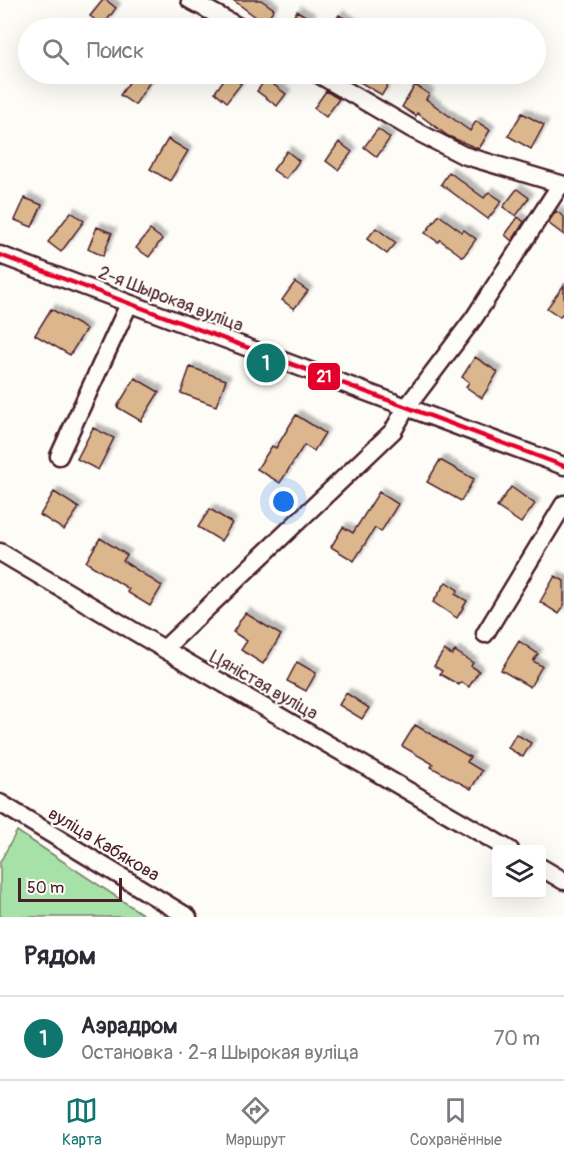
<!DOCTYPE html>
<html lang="ru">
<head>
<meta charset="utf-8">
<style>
  body { margin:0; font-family:Pangolin,sans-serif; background:#f7f7f7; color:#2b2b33 }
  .controls { position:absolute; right:18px; bottom:18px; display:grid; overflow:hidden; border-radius:6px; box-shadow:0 6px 24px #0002 }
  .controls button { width:54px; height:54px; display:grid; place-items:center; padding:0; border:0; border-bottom:2px solid #e1e1e2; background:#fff; color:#2b2b33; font:30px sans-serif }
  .scale { position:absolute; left:18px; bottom:15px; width:104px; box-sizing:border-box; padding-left:6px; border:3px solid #4a1f2b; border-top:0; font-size:16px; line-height:21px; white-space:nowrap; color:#4a1f2b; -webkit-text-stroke:4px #fdfcf7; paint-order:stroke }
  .you { position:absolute; left:284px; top:502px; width:21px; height:21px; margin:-15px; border:4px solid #fff; border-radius:50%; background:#1a73e8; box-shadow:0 0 0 9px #1a73e833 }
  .badge { display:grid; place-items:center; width:39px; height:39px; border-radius:50%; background:#0f766e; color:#fff; font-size:20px; font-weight:700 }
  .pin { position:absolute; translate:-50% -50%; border:3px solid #fff; box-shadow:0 2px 6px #0006 }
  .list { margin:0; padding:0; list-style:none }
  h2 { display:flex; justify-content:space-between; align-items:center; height:78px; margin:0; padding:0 24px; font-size:26px }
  h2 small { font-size:20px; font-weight:400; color:#7c7c81 }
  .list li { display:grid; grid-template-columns:39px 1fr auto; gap:18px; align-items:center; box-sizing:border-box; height:84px; padding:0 24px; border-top:2px solid #e1e1e2 }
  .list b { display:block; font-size:22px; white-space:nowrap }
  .list p { margin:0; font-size:20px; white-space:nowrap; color:#7c7c81 }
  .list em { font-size:20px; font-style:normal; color:#7c7c81 }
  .icon { flex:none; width:33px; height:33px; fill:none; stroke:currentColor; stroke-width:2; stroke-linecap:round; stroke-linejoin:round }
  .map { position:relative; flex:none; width:564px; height:917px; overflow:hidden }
  .search { position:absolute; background:#fff; box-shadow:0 6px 24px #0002; left:18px; right:18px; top:18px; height:66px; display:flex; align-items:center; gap:15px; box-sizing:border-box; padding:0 21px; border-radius:33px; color:#7c7c81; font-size:22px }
  .sheet { height:162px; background:#fff }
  nav { display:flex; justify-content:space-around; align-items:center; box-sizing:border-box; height:84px; border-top:2px solid #e1e1e2; background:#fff; font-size:16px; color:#7c7c81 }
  nav a { display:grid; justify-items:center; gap:3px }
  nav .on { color:#0f766e }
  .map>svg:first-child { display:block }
</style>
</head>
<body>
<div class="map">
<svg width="564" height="917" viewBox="0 0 564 917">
  <defs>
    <filter id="shadow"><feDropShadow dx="4.5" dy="-4.5" stdDeviation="1.5" flood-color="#0004"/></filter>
  </defs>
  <rect width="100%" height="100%" fill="#fdfcf7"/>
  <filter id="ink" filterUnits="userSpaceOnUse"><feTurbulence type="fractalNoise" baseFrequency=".0167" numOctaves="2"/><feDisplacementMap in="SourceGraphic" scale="12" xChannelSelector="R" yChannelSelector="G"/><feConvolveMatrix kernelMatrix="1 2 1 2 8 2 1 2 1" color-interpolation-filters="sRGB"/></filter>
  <g filter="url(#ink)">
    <path fill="#a6e1a7" stroke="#788069" stroke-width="1.5" d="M17 831 147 917H0V862Z"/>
    <path fill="#dcb78d" stroke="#4a1f2b" stroke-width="1.5" filter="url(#shadow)" d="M103 0H106L116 8 103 26 90 16Z
      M233 0H261L274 9 264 23Z
      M297 11 311 19 306 28H286Z
      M339 15 359 28H330Z
      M135 74H147L153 77 135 105 120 95Z
      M228 74 241 84 227 102 215 92Z
      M346 74H394L382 95Z
      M266 79 286 94 277 106 257 91Z
      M415 85 429 94 426 99 470 131 476 121 490 130 479 149 448 136 417 113 416 116 402 107Z
      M326 91 339 99 326 117 314 108Z
      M522 113 544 125 531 149 508 136Z
      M378 129 390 138 377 157 364 147Z
      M168 139 188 151 170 181 150 169Z
      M339 142 352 152 338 170 326 161Z
      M287 151 299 161 286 179 273 170Z
      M449 172 484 198 489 192 502 201 488 219 441 184Z
      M517 189 529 198 516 216 503 207Z
      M25 198 42 205 32 227 15 220Z
      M556 211 564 217V235L548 223Z
      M71 212 84 221 61 252 48 242Z
      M439 215 462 232 464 230 476 239 463 257 440 240 438 242 425 233Z
      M518 217 524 222 512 241 505 235Z
      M97 227 112 233 103 256 88 249Z
      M376 228 396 243 387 254 367 239Z
      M150 230 162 239 149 257 136 248Z
      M295 282 308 291 294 309 282 300Z
      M564 285V311L560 317 547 308Z
      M51 309 86 329 70 355 35 335Z
      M475 357 498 372 482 398 466 387 469 382 462 377Z
      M190 367 226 380 216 406 181 393Z
      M135 378 159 392 141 421 117 407Z
      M296 415 325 433 314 451 304 445 280 483 257 469 272 446 276 448Z
      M93 428 114 438 98 470 77 459Z
      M440 460 474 479 461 501 427 482Z
      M511 487 535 504 521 523 497 507Z
      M54 492 79 508 64 530 40 515Z
      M379 492 398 504 381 532 375 528 354 561 331 547 343 527 353 533Z
      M210 509 232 523 221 541 198 527Z
      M100 538 127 555 123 561 162 586 150 606 127 592 129 589 86 562Z
      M555 576 564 581V605L559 614 540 602Z
      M446 582 458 590 455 594 467 601 457 618 433 602Z
      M245 613 281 635 263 664 241 650 247 641 233 632Z
      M519 641 538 654 533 661 542 666 530 687 501 670Z
      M444 650 452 655 455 651 473 663 471 666 479 671 469 687 461 682 459 685 440 674 442 671 434 666Z
      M297 662 316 673 306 691 287 681Z
      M346 693 369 708 362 719 339 705Z
      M415 725 470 757 467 762 482 771 471 789 431 767 433 764 402 746Z
      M516 734 531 743 523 757 508 748Z"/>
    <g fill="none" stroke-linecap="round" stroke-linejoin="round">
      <g stroke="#4a1f2b" stroke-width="21">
        <path id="minor" d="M190 0 241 28
          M318 74 412 129 463 155 564 185
          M0 255 564 466
          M59 456 129 304
          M0 552 164 649 510 850
          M485 634 564 504
          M164 649 393 431 406 408 474 318 561 184
          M0 803 188 917
          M542 868 564 881"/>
      </g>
      <use href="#minor" stroke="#fdfcf7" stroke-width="16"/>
      <g stroke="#fdfcf7" stroke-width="9">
        <path id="bus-1" d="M0 255 564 466"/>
      </g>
      <use href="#bus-1" stroke="#e4002b" stroke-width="4.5"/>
    </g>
  </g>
  <g text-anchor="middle" stroke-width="4.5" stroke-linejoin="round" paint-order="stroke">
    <g font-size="18" fill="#4a1f2b" stroke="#fdfcf7">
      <text transform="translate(171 299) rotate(21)" y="6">2-я Шырокая вуліца</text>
      <text transform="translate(264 685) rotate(30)" y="6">Цяністая вуліца</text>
      <text transform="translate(104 844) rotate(31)" y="6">вуліца Кабякова</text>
    </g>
  </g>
  <rect stroke="#fdfcf7" stroke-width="2" x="307" y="362" width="34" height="29" rx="6" fill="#e4002b"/>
  <g font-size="16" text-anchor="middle" font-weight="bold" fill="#fff">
    <text x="324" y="382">21</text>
  </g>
</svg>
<div class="controls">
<button><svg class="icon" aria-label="layers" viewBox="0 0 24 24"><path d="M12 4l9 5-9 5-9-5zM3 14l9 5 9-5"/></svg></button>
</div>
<div class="scale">50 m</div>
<div class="you"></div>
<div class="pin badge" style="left:266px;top:363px">1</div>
<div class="search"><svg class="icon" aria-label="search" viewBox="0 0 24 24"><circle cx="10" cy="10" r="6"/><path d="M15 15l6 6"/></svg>Поиск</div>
</div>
<section class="sheet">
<h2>Рядом<small></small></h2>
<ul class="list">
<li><span class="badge">1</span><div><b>Аэрадром</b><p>Остановка · 2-я Шырокая вуліца</p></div><em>70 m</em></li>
</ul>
</section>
<nav>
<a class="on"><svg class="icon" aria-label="map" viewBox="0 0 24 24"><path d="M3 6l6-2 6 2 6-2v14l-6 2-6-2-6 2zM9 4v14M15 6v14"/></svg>Карта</a>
<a><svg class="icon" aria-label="directions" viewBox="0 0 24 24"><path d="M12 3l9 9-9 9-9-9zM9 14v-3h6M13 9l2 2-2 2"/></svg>Маршрут</a>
<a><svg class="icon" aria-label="saved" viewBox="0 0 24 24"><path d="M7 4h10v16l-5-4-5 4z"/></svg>Сохранённые</a>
</nav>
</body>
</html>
